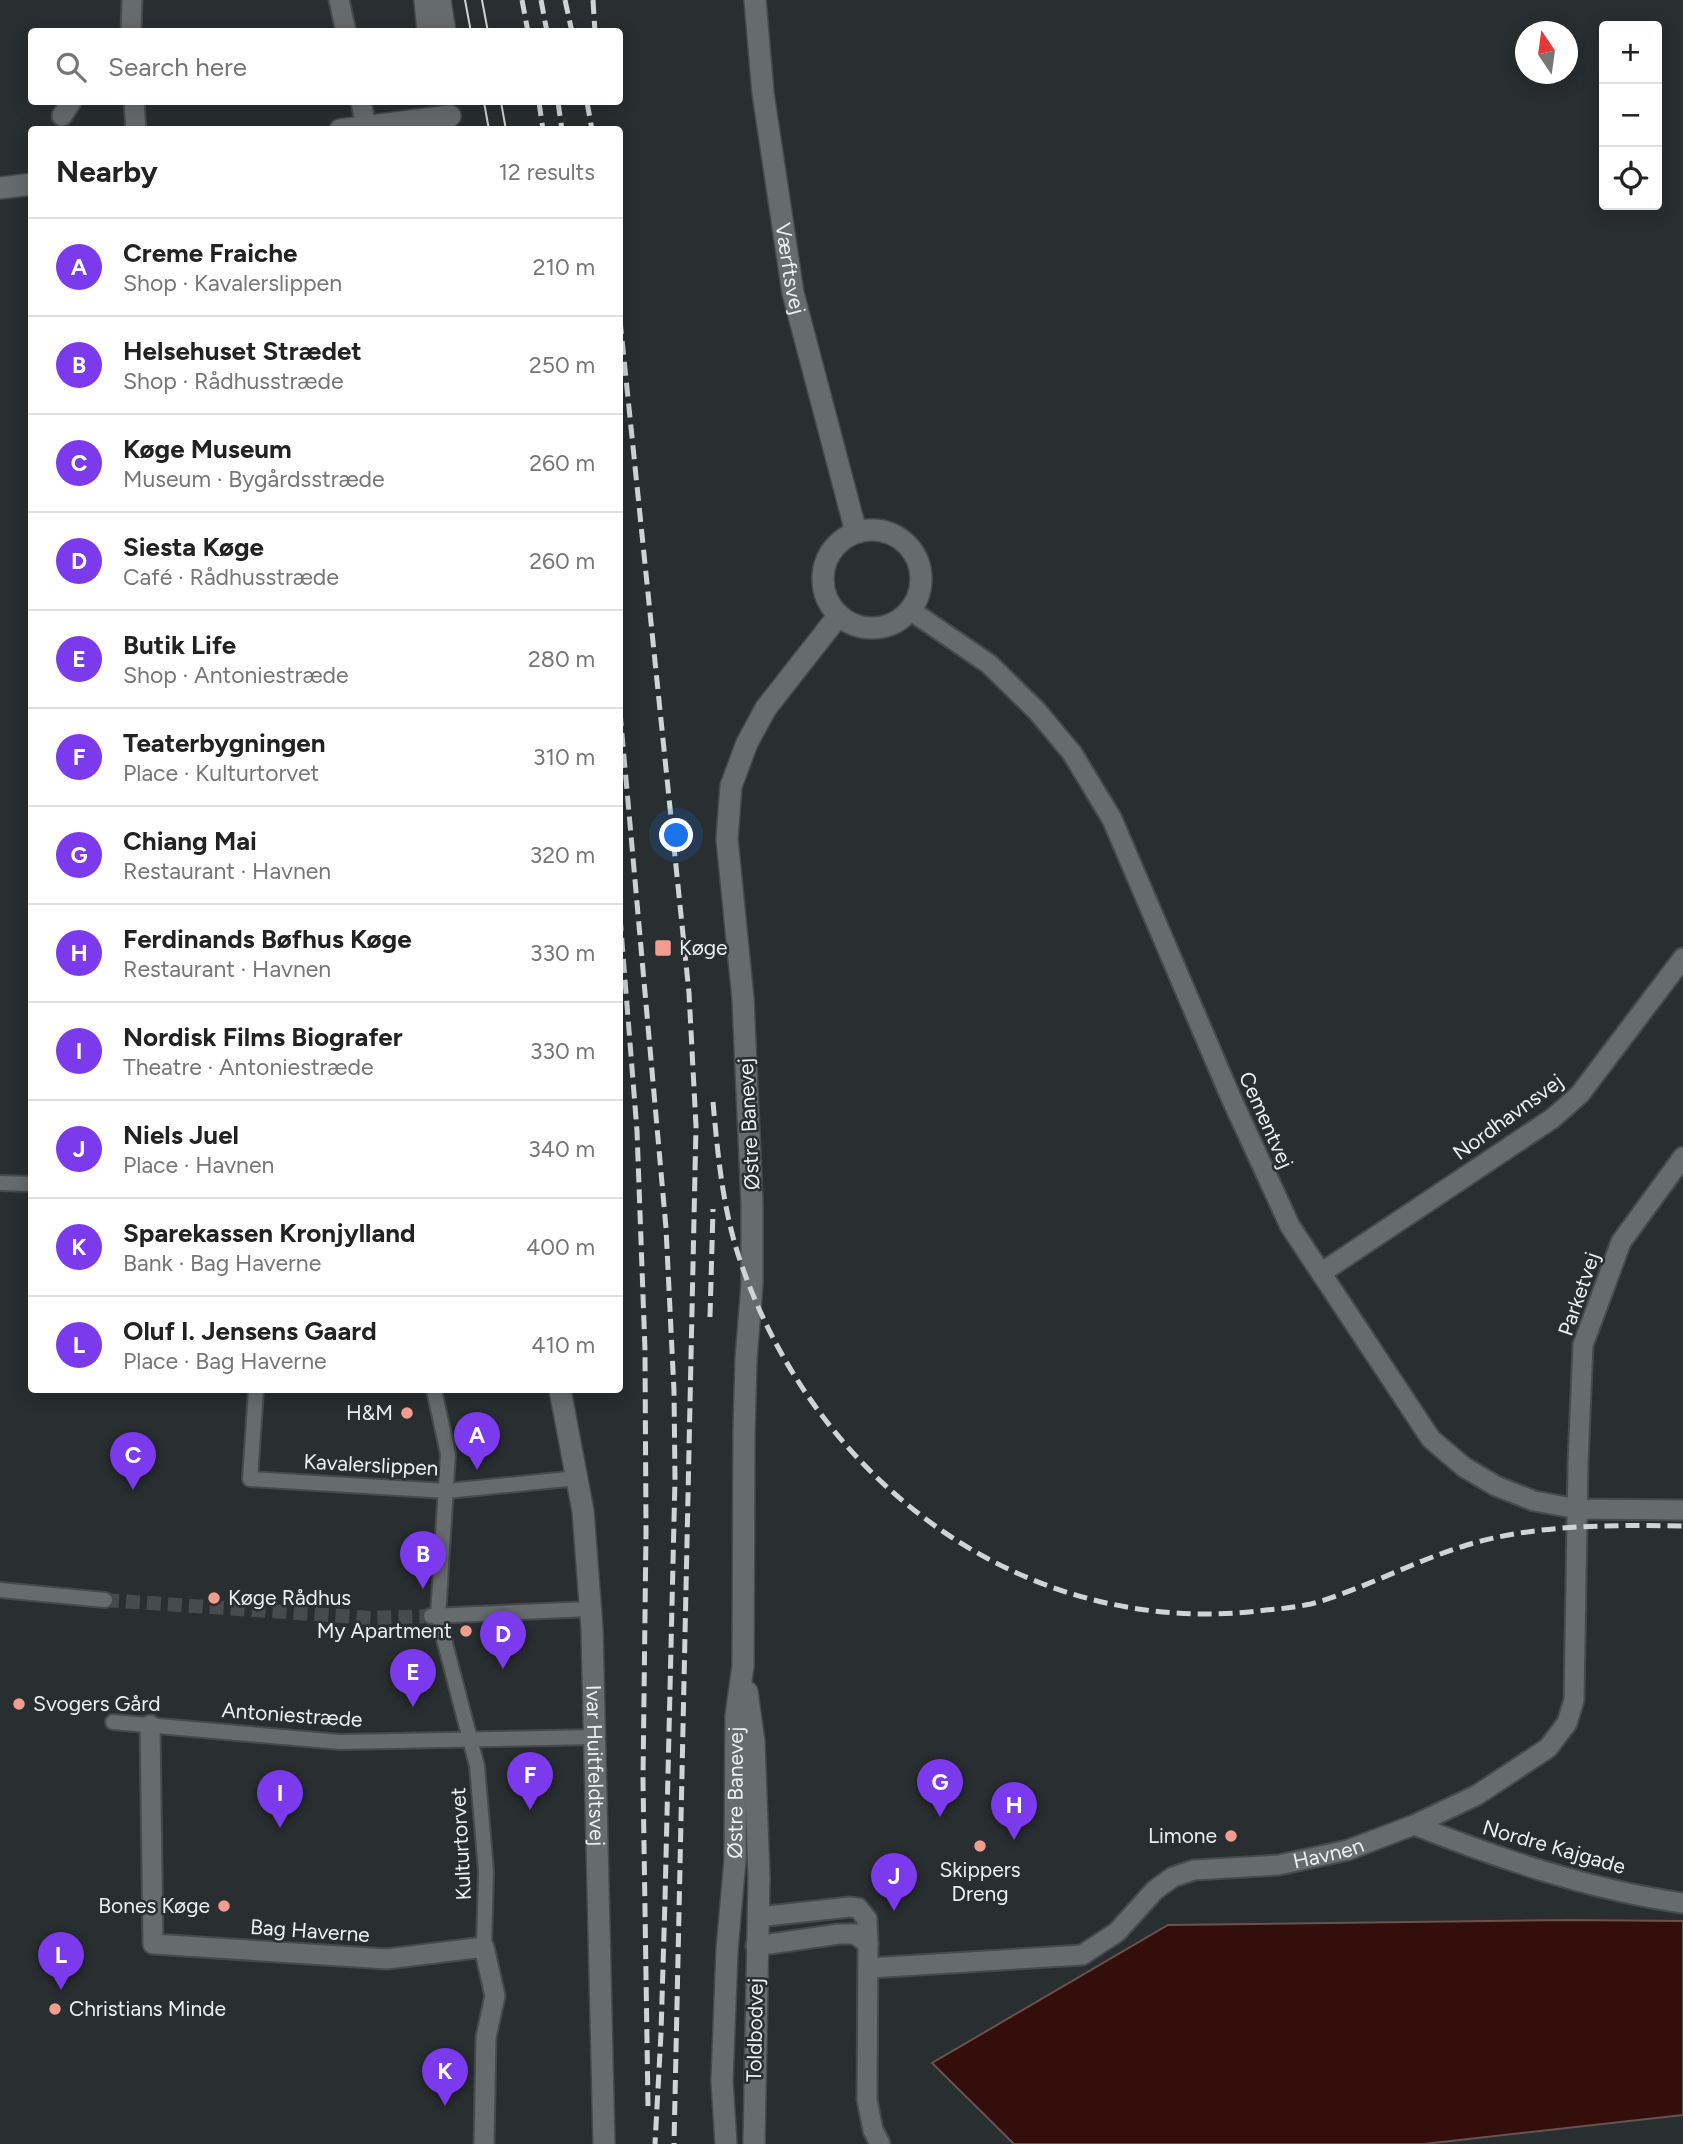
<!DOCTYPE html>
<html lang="en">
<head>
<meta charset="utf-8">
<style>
  body { margin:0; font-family:Figtree,sans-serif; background:#f2f2f2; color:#222 }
  .controls { position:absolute; right:21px; top:21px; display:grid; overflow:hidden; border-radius:7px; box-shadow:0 4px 18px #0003 }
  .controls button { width:63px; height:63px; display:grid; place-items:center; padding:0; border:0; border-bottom:2px solid #e0e0e0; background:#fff; color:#222; font:35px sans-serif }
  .compass { position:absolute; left:1515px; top:21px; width:63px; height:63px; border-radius:50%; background:#fff; box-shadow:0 4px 18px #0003; rotate:347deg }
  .you { position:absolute; left:677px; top:836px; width:24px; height:24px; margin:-18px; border:5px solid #fff; border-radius:50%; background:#1a73e8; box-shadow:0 0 0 10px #1a73e833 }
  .badge { display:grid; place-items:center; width:46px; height:46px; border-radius:50%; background:#7c3aed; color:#fff; font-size:23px; font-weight:700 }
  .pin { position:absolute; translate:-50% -58px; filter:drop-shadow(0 2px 4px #0008) }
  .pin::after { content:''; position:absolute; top:37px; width:24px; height:21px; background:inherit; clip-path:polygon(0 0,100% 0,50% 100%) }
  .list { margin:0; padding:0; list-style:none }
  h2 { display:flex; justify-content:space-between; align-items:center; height:91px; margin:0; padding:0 28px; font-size:30px }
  h2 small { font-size:23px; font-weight:400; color:#767676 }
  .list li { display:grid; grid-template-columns:46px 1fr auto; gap:21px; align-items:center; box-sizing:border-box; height:98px; padding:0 28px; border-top:2px solid #e0e0e0 }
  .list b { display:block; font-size:26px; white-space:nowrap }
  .list p { margin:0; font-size:23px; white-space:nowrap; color:#767676 }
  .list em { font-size:23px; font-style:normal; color:#767676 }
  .icon { flex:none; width:38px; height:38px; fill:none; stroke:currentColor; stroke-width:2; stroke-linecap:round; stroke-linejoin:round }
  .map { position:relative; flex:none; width:1683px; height:2144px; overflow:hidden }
  .search { position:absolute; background:#fff; box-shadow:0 4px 18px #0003; left:28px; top:28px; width:595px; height:77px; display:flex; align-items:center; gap:18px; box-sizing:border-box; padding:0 24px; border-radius:7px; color:#767676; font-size:26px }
  .panel { position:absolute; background:#fff; box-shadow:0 4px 18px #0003; left:28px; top:126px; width:595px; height:1267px; border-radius:7px }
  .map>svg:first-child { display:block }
</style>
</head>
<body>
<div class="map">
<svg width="1683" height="2144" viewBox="0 0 1683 2144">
  <rect width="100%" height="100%" fill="#292e30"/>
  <path fill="#330e0a" stroke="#6a524f" stroke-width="2" d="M1569 1920 1683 1921V2115L1424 2144H1014L932 2063 1168 1925Z"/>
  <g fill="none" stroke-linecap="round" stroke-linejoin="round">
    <path stroke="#464b4d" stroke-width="14" stroke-dasharray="14 7" stroke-linecap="butt" d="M105 1600 371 1618 431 1616"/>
    <g stroke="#464a4c" stroke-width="18">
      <path id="pedestrian" d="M0 1183 32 1184
        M256 1390 250 1479 447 1491 578 1478
        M434 1390 448 1454 438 1616 477 1766 486 1871 484 1947
        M0 1590 105 1600
        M431 1616 590 1609
        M113 1722 340 1742 595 1737"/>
    </g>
    <g stroke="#464a4c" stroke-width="23">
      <g id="minor">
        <path d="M339 0 346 32"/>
        <path d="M131 32 132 0"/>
        <path d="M134 102 136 130"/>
        <path d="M361 102 366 126"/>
        <path d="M62 116 71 102"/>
        <path d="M910 610 989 664 1037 711 1072 753 1112 819 1232 1100 1290 1226 1431 1439 1464 1467 1496 1486 1534 1501 1578 1509 1683 1510"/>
        <path d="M1321 1273 1553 1118 1580 1094 1683 958"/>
        <path d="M150 1725 153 1944 387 1959 484 1947 495 1996 486 2037 484 2144"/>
        <path d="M1414 1825C1500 1859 1591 1890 1683 1903"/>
        <path d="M758 1917 850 1907 858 1908 867 1919 868 1944 867 2100 873 2130 880 2144"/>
        <path d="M756 1946 839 1934H855L868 1944"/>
        <path id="s1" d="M869 1968 1082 1955 1117 1932 1155 1890 1173 1877 1194 1870 1279 1865 1348 1850 1414 1825 1477 1795 1548 1748 1567 1723 1574 1700 1578 1462 1583 1345 1621 1242 1683 1157"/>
      </g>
    </g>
    <g stroke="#464a4c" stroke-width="24">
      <g id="tertiary">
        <path d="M425 0 428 32"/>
        <path d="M440 0 445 32"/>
        <path id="s2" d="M755 0 763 93 793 293 856 532"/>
        <path d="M340 130 450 116"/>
        <path d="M0 188 32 184"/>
        <circle cx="872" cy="579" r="49"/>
        <path id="s3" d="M560 1390 583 1511 592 1629 604 2144"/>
        <path d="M747 1692 754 1742 759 1877 754 2144"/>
        <path id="s4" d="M726 2144 722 2081 727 1950 735 1860 736 1716 743 1666 744 1433 746 1359 752 1284V1204L743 999 727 839 731 786 747 743 766 708 839 615"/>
      </g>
    </g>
    <use href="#pedestrian" stroke="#666b6e" stroke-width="14"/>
    <use href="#minor" stroke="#666b6e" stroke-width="19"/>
    <use href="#tertiary" stroke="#666b6e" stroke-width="21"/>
    <path stroke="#d0d4d5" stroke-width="2" d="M465 0 471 32
      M482 0 488 32
      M484 102 489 130
      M501 102 506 130"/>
    <path stroke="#d0d4d5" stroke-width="5" stroke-dasharray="14 7" stroke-linecap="butt" d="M522 0 528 32
      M541 0 547 32
      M565 0 572 32
      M593 0 595 32
      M539 102 543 130
      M558 102 562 130
      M587 102 592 130
      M620 320 689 993 696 1126 674 2144
      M620 712 666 1228 674 1391 675 1479 665 1900 661 2033 655 2144
      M620 917 637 1131 645 1350 646 1532 643 1779 648 2106
      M713 1102C718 1157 723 1213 742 1266 819 1486 1029 1641 1266 1610 1281 1609 1296 1607 1311 1604 1364 1589 1414 1561 1467 1545 1537 1524 1610 1525 1683 1526
      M710 1317 713 1209"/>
  </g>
  <g fill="#f59c90" stroke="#292e30" stroke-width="2.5">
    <rect x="654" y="939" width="18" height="18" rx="3.5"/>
    <circle cx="407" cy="1413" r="7"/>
    <circle cx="214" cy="1598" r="7"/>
    <circle cx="466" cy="1631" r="7"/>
    <circle cx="19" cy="1704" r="7"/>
    <circle cx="1231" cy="1836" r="7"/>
    <circle cx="980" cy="1846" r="7"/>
    <circle cx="224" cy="1906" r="7"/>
    <circle cx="55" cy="2009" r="7"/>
  </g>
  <g text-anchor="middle" stroke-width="5" stroke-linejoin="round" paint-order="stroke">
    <g font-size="21" fill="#ecf0f1" stroke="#292e30">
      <text dy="7" stroke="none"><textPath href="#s2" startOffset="271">Værftsvej</textPath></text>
      <text transform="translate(1508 1117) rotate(-36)" y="7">Nordhavnsvej</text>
      <text transform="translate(1266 1120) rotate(66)" y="7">Cementvej</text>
      <text transform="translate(749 1124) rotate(-93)" y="7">Østre Banevej</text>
      <text transform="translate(1579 1294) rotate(-71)" y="7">Parketvej</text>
      <text transform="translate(371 1465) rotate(3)" y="7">Kavalerslippen</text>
      <text transform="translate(292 1715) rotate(4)" y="7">Antoniestræde</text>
      <text dy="7" stroke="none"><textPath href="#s3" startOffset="378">Ivar Huitfeldtsvej</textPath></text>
      <text dy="7" stroke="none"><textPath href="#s4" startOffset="352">Østre Banevej</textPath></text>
      <text transform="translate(461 1844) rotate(-93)" y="7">Kulturtorvet</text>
      <text transform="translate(1554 1847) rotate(16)" y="7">Nordre Kajgade</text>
      <text dy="7" stroke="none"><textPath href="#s1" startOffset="492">Havnen</textPath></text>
      <text transform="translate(310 1931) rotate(4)" y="7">Bag Haverne</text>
      <text transform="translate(755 2030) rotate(-89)" y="7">Toldbodvej</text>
    </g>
    <g font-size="21" fill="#ecf0f1" stroke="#292e30" text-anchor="start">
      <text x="679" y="955">Køge</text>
      <text x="393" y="1420" text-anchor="end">H&amp;M</text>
      <text x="228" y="1605">Køge Rådhus</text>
      <text x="452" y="1638" text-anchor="end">My Apartment</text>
      <text x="33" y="1711">Svogers Gård</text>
      <text x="1217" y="1843" text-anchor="end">Limone</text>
      <text x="980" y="1877" text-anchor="middle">Skippers<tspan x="980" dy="24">Dreng</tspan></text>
      <text x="210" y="1913" text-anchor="end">Bones Køge</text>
      <text x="69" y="2016">Christians Minde</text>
    </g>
  </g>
</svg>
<div class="controls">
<button>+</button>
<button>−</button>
<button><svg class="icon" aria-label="locate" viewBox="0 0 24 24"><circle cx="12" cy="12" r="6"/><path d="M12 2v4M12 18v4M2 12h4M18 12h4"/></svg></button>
</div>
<svg class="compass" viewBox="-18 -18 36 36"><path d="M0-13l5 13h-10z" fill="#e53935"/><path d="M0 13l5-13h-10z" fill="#767676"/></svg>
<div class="you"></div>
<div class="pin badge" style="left:477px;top:1470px">A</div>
<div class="pin badge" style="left:423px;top:1589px">B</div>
<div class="pin badge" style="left:133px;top:1490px">C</div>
<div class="pin badge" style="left:503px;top:1669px">D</div>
<div class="pin badge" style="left:413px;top:1707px">E</div>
<div class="pin badge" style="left:530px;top:1810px">F</div>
<div class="pin badge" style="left:940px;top:1817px">G</div>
<div class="pin badge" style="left:1014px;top:1840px">H</div>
<div class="pin badge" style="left:280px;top:1828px">I</div>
<div class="pin badge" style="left:894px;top:1911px">J</div>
<div class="pin badge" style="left:445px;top:2106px">K</div>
<div class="pin badge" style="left:61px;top:1990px">L</div>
<div class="search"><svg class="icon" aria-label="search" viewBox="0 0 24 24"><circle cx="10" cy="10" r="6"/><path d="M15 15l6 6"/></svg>Search here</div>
<section class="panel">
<h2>Nearby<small>12 results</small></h2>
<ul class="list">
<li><span class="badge">A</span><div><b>Creme Fraiche</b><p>Shop · Kavalerslippen</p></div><em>210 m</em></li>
<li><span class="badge">B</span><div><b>Helsehuset Strædet</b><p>Shop · Rådhusstræde</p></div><em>250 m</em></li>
<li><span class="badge">C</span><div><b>Køge Museum</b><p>Museum · Bygårdsstræde</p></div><em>260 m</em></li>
<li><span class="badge">D</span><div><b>Siesta Køge</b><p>Café · Rådhusstræde</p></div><em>260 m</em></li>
<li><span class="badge">E</span><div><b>Butik Life</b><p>Shop · Antoniestræde</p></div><em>280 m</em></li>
<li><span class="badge">F</span><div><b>Teaterbygningen</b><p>Place · Kulturtorvet</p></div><em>310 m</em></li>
<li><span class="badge">G</span><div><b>Chiang Mai</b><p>Restaurant · Havnen</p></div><em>320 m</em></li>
<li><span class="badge">H</span><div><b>Ferdinands Bøfhus Køge</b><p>Restaurant · Havnen</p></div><em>330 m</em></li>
<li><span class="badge">I</span><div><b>Nordisk Films Biografer</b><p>Theatre · Antoniestræde</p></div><em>330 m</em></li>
<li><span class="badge">J</span><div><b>Niels Juel</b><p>Place · Havnen</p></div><em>340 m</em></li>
<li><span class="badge">K</span><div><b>Sparekassen Kronjylland</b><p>Bank · Bag Haverne</p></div><em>400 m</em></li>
<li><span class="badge">L</span><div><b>Oluf I. Jensens Gaard</b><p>Place · Bag Haverne</p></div><em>410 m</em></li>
</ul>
</section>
</div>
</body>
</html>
